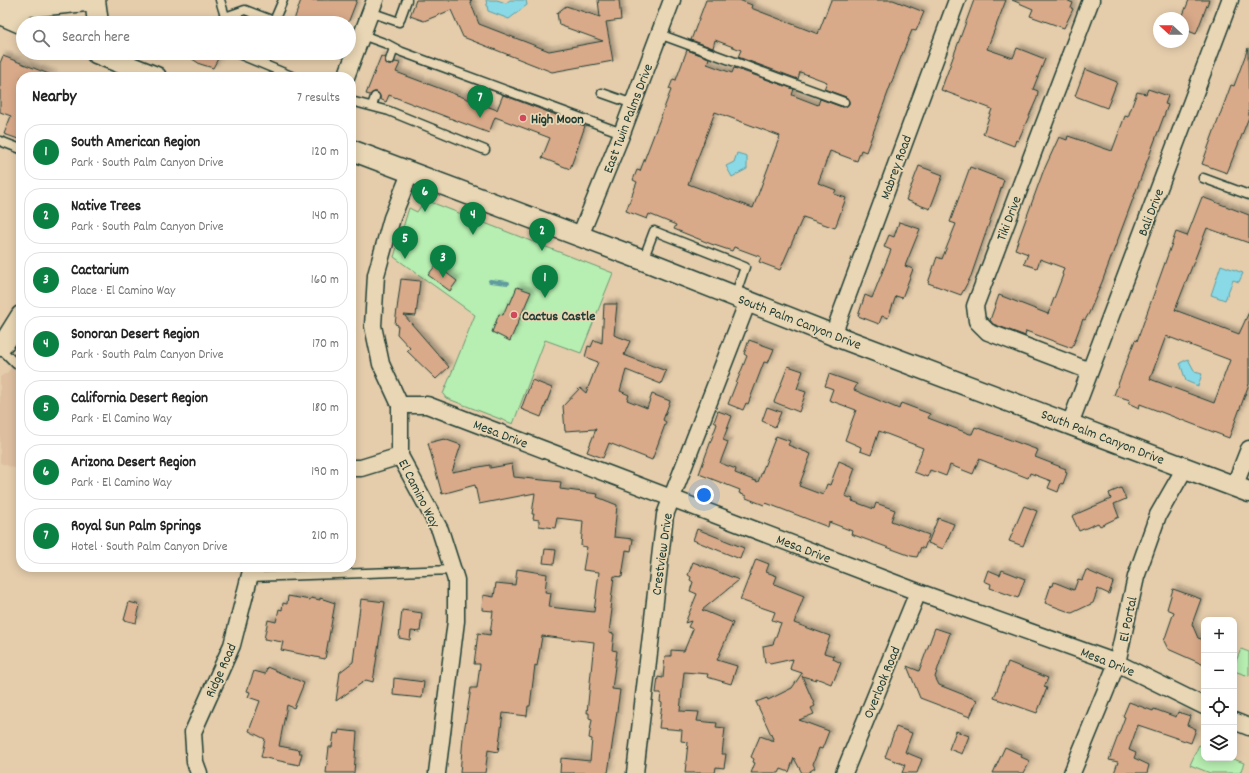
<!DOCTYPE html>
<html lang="en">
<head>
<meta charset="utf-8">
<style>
  body { margin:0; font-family:Dekko,sans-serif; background:#f6f6f6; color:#222 }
  .controls { position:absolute; right:12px; bottom:12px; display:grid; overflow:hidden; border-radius:8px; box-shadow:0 2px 10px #0003 }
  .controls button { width:36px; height:36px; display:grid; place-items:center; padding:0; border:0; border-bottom:1px solid #e0e0e0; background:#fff; color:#222; font:20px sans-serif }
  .compass { position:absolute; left:1153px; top:12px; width:36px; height:36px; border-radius:50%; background:#fff; box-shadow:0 2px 10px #0003; rotate:291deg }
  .you { position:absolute; left:704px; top:495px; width:14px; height:14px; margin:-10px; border:3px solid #fff; border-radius:50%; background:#1a73e8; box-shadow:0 0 0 6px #1a73e833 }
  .badge { display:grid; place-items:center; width:26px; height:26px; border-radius:50%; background:#0b8043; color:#fff; font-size:13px; font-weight:700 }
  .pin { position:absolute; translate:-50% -33px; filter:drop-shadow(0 1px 2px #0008) }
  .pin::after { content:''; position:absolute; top:21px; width:14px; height:12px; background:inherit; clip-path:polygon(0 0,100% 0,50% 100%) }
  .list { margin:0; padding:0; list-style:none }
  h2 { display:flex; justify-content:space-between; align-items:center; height:52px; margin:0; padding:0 16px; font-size:17px }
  h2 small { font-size:13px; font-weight:400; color:#767676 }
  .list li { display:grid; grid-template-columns:26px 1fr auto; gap:12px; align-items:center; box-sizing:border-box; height:56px; margin:0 8px 8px; padding:0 8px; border:1px solid #e0e0e0; border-radius:16px }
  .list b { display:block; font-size:15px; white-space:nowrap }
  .list p { margin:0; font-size:13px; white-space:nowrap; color:#767676 }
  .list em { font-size:13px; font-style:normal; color:#767676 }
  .icon { flex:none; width:22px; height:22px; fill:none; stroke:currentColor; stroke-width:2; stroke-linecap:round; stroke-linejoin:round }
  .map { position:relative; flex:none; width:1249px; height:773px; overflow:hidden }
  .search { position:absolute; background:#fff; box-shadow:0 2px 10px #0003; left:16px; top:16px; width:340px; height:44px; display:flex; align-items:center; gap:10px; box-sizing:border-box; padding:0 14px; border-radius:22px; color:#767676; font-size:15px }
  .panel { position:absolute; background:#fff; box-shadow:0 2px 10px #0003; left:16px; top:72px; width:340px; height:500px; border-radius:16px }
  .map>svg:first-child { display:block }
</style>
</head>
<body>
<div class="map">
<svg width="1249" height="773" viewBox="0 0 1249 773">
  <defs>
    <filter id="shadow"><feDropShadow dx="3.5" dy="-3.5" stdDeviation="2" flood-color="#0004"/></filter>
  </defs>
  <rect width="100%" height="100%" fill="#e5cdac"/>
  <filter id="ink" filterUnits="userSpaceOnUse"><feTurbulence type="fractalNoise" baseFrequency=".025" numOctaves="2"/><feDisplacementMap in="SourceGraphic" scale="8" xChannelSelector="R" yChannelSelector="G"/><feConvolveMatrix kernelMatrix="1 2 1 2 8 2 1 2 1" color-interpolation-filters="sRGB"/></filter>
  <g filter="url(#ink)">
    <path fill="#ddbfa0" d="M21 355V470L0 463V377L8 372Z"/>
    <path fill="#b7eeb1" stroke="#6b9672" d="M428 201 613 273 581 353 545 340 513 424 446 398 443 394 475 315 394 257 409 208 417 212 421 206Z
      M1241 649 1249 652V676L1234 671V666Z
      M1199 745 1204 747V758H1231L1244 763 1240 773H1210L1190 765Z"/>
    <path fill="#89d9e6" stroke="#5f9b9f" d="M486 0H497L506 3 510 0H526L527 5 509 19 488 11Z
      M737 153 747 156V169L732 177 726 166 734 162Z
      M1221 265 1243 273 1239 282 1233 280 1225 300 1211 295Z
      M1188 359 1195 372 1202 374 1198 386 1186 381 1180 363Z"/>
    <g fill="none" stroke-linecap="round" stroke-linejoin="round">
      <path stroke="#5f9b9f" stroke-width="4" d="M490 281 508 283"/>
    </g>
    <path fill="#d9aa8a" stroke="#1f3d34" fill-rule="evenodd" filter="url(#shadow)" d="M301 0H357L348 23H293Z
      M416 0H472L470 1 479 24 549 51 603 41 559 25 557 13 566 6 600 17 598 0H619L621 20 606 22 613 61 552 72 463 37 451 10 424 21 410 16Z
      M706 0H739L752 5 751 8 818 34 831 0H893L924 12 916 31 912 30 901 57 866 152 861 150 857 161 830 151 818 183 836 190 834 194 846 198 835 228 803 217 780 270 759 262 761 257 734 247 732 251 711 244 674 229 676 225 649 214 647 219 626 211 637 182 633 180 637 170 640 171 671 90 669 89 673 79 676 80 687 50 709 58 707 64 732 73 734 68 794 89 792 95 818 105 820 99 842 107 849 104V101L846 97 824 89 827 82 800 72 798 79 738 57 741 50 715 40 713 48 691 40ZM715 112 780 136 753 208 688 184Z
      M974 0H1006L987 49 1013 58 1017 48 1045 59 1033 89 1038 91 1037 98 1018 141 1016 140 1014 146 983 134 992 109 941 90Z
      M1012 0H1066L1073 3 1071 8 1073 9 1064 28 1030 16 1033 9Z
      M1189 0H1209L1196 34 1183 29V15Z
      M1248 48 1249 117 1227 173 1202 164 1231 85 1234 86Z
      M183 53H221L213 68 200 64Z
      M3 56 54 76 21 77V140L4 134 11 116 0 112V63Z
      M381 56 385 58V61L388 65H391L395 62 400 63 396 72 497 110 503 95 585 126 570 169 542 158 550 138 495 117 489 133 389 95 386 102 380 99V96L377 92H374L370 95 366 94Z
      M1085 69 1117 82 1107 108 1075 96Z
      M1148 89 1168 96 1165 104 1168 105 1102 282 1089 313 1085 320 1083 319 1072 348 1026 331 1025 336 1023 335 993 324 990 320 999 295 1048 314 1063 275 1062 274 1064 268 1040 259 1037 268 1024 264 1028 254 1015 249 1043 172 1059 137 1067 140 1068 136 1112 151 1125 116 1128 117 1137 92 1146 94Z
      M919 166 943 175 930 209 906 200Z
      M970 167 1004 180 971 276 961 295 928 283 937 257 942 259 956 224 950 222Z
      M1202 197 1249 215V243L1207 228 1175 310 1239 334 1249 312V384L1229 438 1140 404 1139 408 1128 403 1130 400 1114 395 1135 340 1137 341 1176 232 1187 236ZM1166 336 1230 360 1214 403 1150 379Z
      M899 222 920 229 905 266 913 269 902 298 896 296 888 318 882 316 879 324 858 316 865 295 872 298 891 250 884 247 889 235 894 237Z
      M436 265 457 281 450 291 428 275Z
      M401 279 420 281 416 316 404 315 449 367 436 379 407 351 410 348 397 334 398 325 395 324Z
      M517 287 531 292 510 341 492 332 499 314 503 315 508 303 510 304Z
      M604 304H617L614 335 630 341 624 355 666 371 661 384 626 370 620 391 629 395 627 400 647 408 652 394 670 401 663 420 666 422 652 460 609 443 603 458 587 452 596 429 565 431 563 406 580 388 586 393 598 362 585 357 588 346 591 347 594 340 602 343Z
      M749 340 774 349 768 363 764 362 748 404 746 403 743 410 728 404 747 356 744 354Z
      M788 366 803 371 797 389 806 392 799 412 774 402Z
      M829 374 857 384 854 390 899 409 901 403 930 414 928 418 970 434H972L975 427 1038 450 1035 457 1066 469 1065 472 1067 473 1063 484 1061 483 1058 492 1048 488 1051 481 1030 473 1028 478 979 459 973 474 950 465 946 476 930 470 927 477 914 472 923 448 879 431 871 455 860 451 861 447 845 440 856 410 829 400 833 389 825 386Z
      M532 380 552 388 541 417 521 409Z
      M767 407 781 412 775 427 762 421Z
      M718 411 732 416 723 440 728 442 720 463 736 469 735 473 758 482 776 436 790 441 788 445 811 454 799 486 823 495 827 484 830 485 839 461 855 468 845 496 853 499 852 501 874 509 876 503 895 510 891 521 929 535 924 549 921 547 917 557 911 556 851 534 852 531 829 522 828 527 766 503 764 505 746 498V496L739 493 740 490 699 474 717 424 714 422Z
      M444 439 461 445 452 472 490 465V468L512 464 514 477 561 482 560 489 598 494 597 497 617 505 614 537 633 539 631 551 626 550 622 577 614 576 610 609H612L609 633 614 634 612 650 617 651 612 689 620 690 608 773H560L561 758 590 761 592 739 589 738 592 719 589 718V713H587L594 642 542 636 537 666 535 665 530 706H528L527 716 503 713 498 752 488 750 485 773H460L463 738 471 688H477L480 664H474L478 633 490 635 493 611 482 610 483 595 494 597 496 583 515 585 517 569 547 574 545 592 551 593 549 607 594 612 599 572 583 570 587 547 581 546 583 521 557 518 555 528 539 526V520L533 519 534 514H532L535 493 479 504 475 485 442 494 428 443Z
      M1121 488 1126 499 1114 504 1119 517 1100 526 1098 523 1079 531 1072 516 1111 499 1109 493Z
      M1024 506 1037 511 1023 546 1009 541Z
      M938 518 954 524 943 549 928 543Z
      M697 529 744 548 740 559 693 540Z
      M545 549 556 550 554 564 543 563Z
      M756 559 769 564 766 572 777 576 774 584 804 596 794 623 830 636 824 653 834 656 833 659 841 663 834 680 833 679 831 684 816 678V680L802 676 815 706 811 708 814 714 799 720 829 731 822 749 819 748 813 764 815 768 807 773H802L794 758 789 772 781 769 779 773H751L755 763 753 762 754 759 751 757 760 736 774 741 756 702 767 698 768 700 792 688 802 673 790 669 793 659 770 664 769 662 765 663 763 646 773 644 781 623 772 620 775 612 740 600Z
      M693 562 739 580 702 610 733 623 717 660 737 666 731 684 707 677 708 674 684 672 680 711 699 712 697 721 717 723 716 727 725 728 722 754H726L724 768 716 767 715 773H685L688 742 681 741 682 730 659 728 662 703 660 702 661 693H656L658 677 663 678 665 656H671V650L684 651 693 629 688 627 691 621 685 623 697 594 690 591 693 582 690 580 691 577 688 575Z
      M988 570 1000 575 1002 570 1025 579 1018 598 990 588 991 584 984 581Z
      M1086 570 1113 582 1109 594 1098 589 1093 603 1072 613 1045 603 1051 585 1053 586 1054 582 1074 590 1078 579 1082 580Z
      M1173 589 1201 599 1192 624 1198 638 1204 640V665L1168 649 1164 641 1174 612 1167 609Z
      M288 596 310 600 311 598 320 600V598L335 603 325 659 281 650 283 642 264 639 268 620 276 622 279 609 282 610 283 603 287 604Z
      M361 599 385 602 373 682 366 680 336 701 340 672 353 662Z
      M129 602 140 605 136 623 124 620Z
      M402 610 422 613 420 632 411 631 410 640 399 638Z
      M935 628 950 633 935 677 939 685 977 700 970 717 920 698 907 666 919 671Z
      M1008 662 1048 678 1044 687 1047 688 1037 713 994 698Z
      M267 667 304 683 294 708 287 705 279 746 300 750 299 753H302L299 765 261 757 265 739 249 731 260 701 248 697 250 692 247 691 254 671 265 674Z
      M394 678 424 682 422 698 393 695Z
      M1129 702 1153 711 1154 709 1176 717 1178 712 1190 716 1187 725 1196 729 1191 743 1138 725 1129 750 1136 753 1134 758 1149 765 1147 773H1114L1118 762 1109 760 1125 717 1123 716Z
      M896 727 912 733 905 752 922 759 917 773H902L905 765 885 757Z
      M339 730 357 732 354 773H326L329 747H332L334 733 338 734Z
      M956 731 969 736 962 754 949 749Z
      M1005 747 1022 755 1021 757 1030 761 1024 773H993Z"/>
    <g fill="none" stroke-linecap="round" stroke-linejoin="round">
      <g stroke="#1f3d34" stroke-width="11">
        <path id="service" d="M220 0 227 23
          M370 12 399 22 407 0
          M225 17 245 10 274 21 283 0
          M659 34 844 102
          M362 35 387 44 402 52 622 133
          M236 53 294 77
          M390 60 394 48
          M602 93 633 104
          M351 101 389 111 485 150
          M372 106 375 97
          M0 141 21 149
          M1203 178 1249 195
          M643 260 654 231 745 267 735 296
          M0 348 16 364
          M250 577 453 570"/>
      </g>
      <g stroke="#1f3d34" stroke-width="19">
        <path id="minor" d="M346 77 375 0
          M411 171 392 218 376 275 373 326 381 364 400 405V456L440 530 456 580V621L437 773
          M580 236 622 133 672 0
          M833 335 957 0
          M1090 371 988 332 977 321 975 306 1091 0
          M400 405H427L918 592 1117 663 1204 706
          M1070 424 1230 0
          M351 468H361L400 456
          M1234 487 1249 449
          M1234 721 1249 727
          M199 773 195 762 193 732 232 645 252 567
          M635 773 665 515 748 301
          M844 773 918 592
          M1072 773 1117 663 1136 577 1158 515 1185 468"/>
      </g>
      <g stroke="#1f3d34" stroke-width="23">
        <path id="tertiary" d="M95 0 98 23
          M0 14 23 24
          M96 53 156 77
          M351 150 643 260 833 335 1249 492
          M0 346 6 340 21 316"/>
      </g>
      <g stroke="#1f3d34" stroke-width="25">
        <path id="primary" d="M0 4 37 5 86 0"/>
      </g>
      <use href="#service" stroke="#e8d6b4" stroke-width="8"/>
      <use href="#minor" stroke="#e8d6b4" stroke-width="16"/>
      <use href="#tertiary" stroke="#e8d6b4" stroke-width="20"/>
      <use href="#primary" stroke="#e8d6b4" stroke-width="22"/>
    </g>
  </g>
  <g fill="#d1495b" stroke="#e8d6b4" stroke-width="1.5">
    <circle cx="523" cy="118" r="4"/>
    <circle cx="514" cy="315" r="4"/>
  </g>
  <g text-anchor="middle" stroke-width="3.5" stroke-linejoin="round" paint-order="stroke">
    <g font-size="14" font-weight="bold" fill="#1f3d34" stroke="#e8d6b4" text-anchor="start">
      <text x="531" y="123">High Moon</text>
      <text x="522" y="320">Cactus Castle</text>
    </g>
    <g font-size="14" fill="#1f3d34" stroke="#e8d6b4">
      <text transform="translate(627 118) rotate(-69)" y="5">East Twin Palms Drive</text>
      <text transform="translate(895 167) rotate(-70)" y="5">Mabrey Road</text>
      <text transform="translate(1150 212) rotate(-69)" y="5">Bali Drive</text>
      <text transform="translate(1008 218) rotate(-69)" y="5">Tiki Drive</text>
      <text transform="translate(800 321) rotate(21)" y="5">South Palm Canyon Drive</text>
      <text transform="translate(501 433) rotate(21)" y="5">Mesa Drive</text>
      <text transform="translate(1103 436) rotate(21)" y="5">South Palm Canyon Drive</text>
      <text transform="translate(420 493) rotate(63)" y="5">El Camino Way</text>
      <text transform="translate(804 548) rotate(21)" y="5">Mesa Drive</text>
      <text transform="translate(661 554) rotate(-82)" y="5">Crestview Drive</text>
      <text transform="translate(1127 619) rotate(-78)" y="5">El Portal</text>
      <text transform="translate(1108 661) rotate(22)" y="5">Mesa Drive</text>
      <text transform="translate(220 670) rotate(-66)" y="5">Ridge Road</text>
      <text transform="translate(881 682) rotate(-68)" y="5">Overlook Road</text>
    </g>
  </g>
</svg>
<div class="controls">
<button>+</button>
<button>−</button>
<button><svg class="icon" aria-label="locate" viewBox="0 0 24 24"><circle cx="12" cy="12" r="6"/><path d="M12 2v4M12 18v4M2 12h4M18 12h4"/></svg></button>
<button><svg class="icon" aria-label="layers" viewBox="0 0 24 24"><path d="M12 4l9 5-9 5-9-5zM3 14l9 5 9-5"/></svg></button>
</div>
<svg class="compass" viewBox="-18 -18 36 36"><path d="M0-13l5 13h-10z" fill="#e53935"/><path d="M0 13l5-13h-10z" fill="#767676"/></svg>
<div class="you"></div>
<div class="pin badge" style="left:545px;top:298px">1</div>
<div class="pin badge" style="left:542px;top:251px">2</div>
<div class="pin badge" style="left:443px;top:278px">3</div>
<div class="pin badge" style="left:473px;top:235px">4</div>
<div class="pin badge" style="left:405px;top:259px">5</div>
<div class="pin badge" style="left:425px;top:212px">6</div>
<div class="pin badge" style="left:480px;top:118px">7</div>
<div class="search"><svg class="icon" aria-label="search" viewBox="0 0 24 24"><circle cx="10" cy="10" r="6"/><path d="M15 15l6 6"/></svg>Search here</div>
<section class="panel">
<h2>Nearby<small>7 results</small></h2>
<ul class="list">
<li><span class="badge">1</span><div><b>South American Region</b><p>Park · South Palm Canyon Drive</p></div><em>120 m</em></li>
<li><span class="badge">2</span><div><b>Native Trees</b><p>Park · South Palm Canyon Drive</p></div><em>140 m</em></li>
<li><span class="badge">3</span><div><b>Cactarium</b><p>Place · El Camino Way</p></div><em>160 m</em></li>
<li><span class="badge">4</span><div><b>Sonoran Desert Region</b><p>Park · South Palm Canyon Drive</p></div><em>170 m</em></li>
<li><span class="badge">5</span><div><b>California Desert Region</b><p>Park · El Camino Way</p></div><em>180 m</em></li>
<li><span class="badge">6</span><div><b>Arizona Desert Region</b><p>Park · El Camino Way</p></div><em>190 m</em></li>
<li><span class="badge">7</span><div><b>Royal Sun Palm Springs</b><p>Hotel · South Palm Canyon Drive</p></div><em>210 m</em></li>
</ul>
</section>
</div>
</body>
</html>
